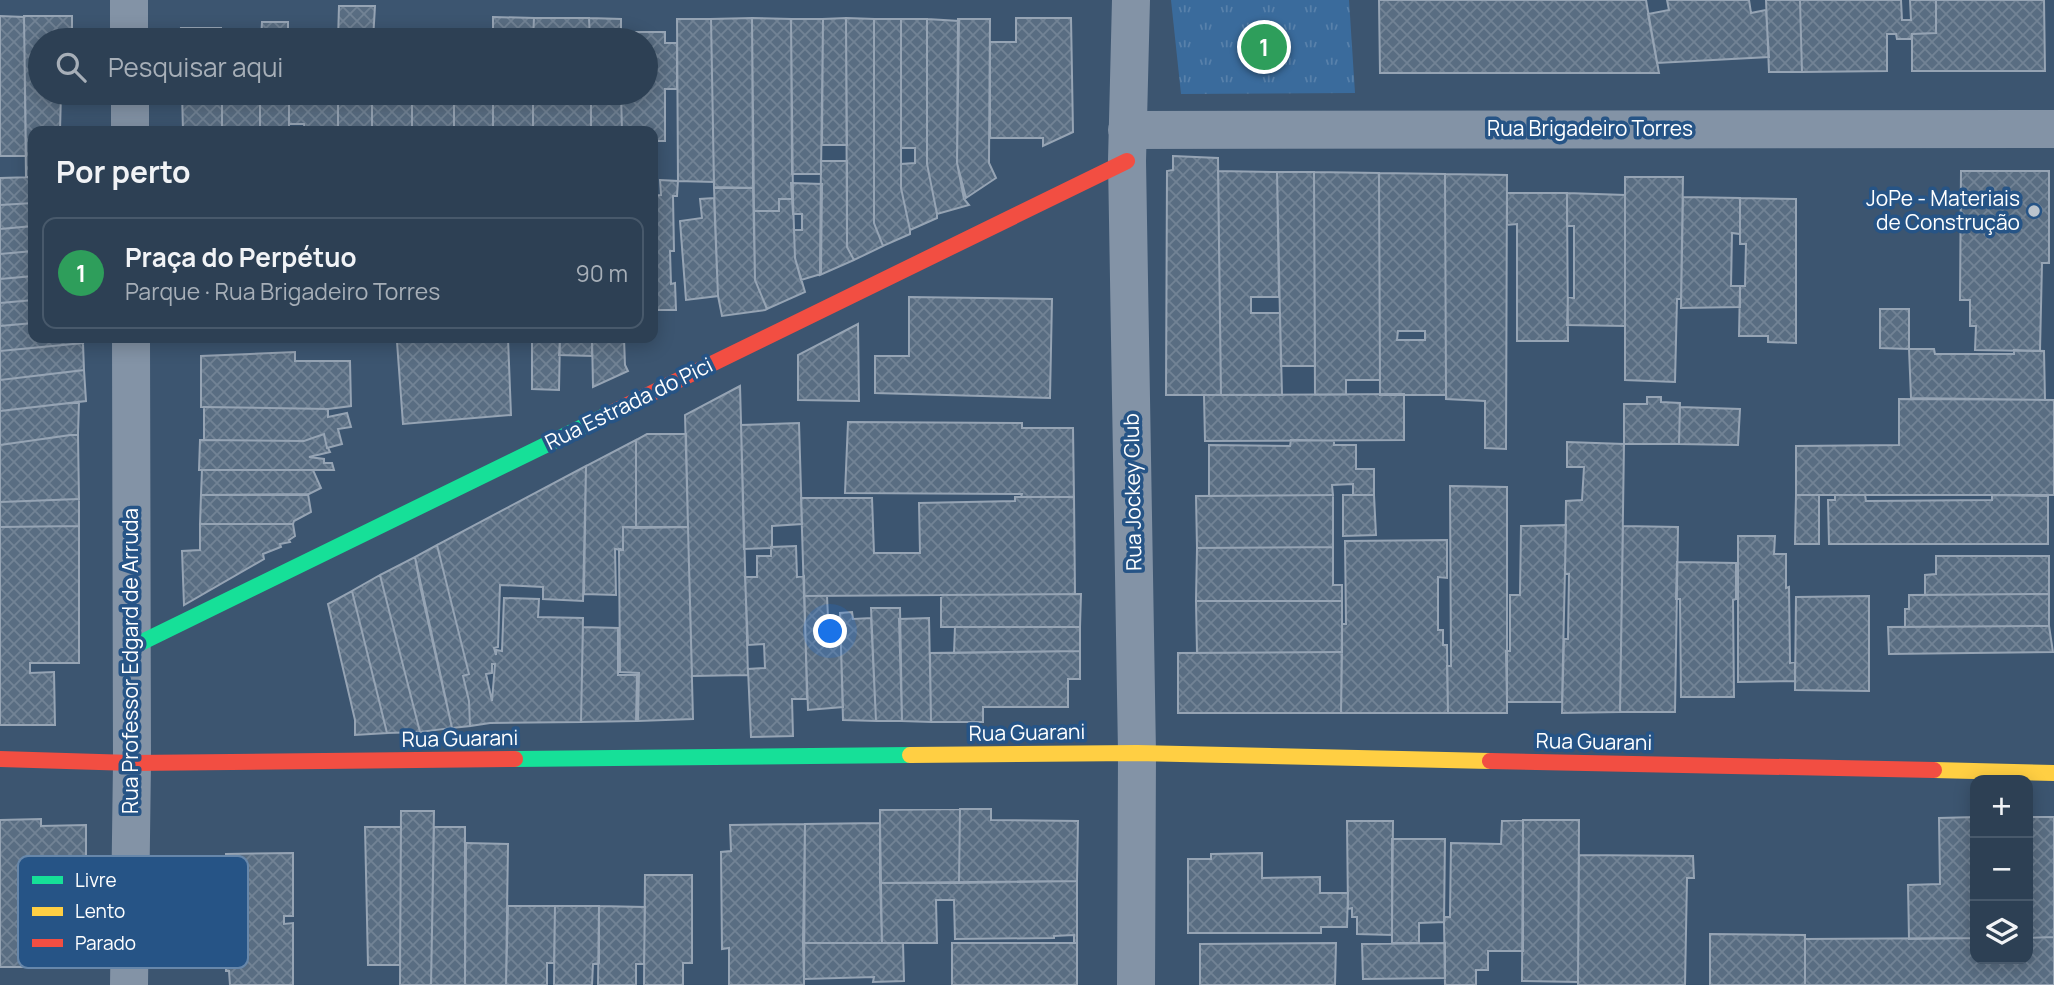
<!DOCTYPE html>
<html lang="pt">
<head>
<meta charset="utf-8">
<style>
  body { margin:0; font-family:Manrope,sans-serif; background:#35475a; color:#f1f3f6 }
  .controls { position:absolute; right:21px; bottom:21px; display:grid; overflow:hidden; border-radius:14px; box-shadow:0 4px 18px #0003 }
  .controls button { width:63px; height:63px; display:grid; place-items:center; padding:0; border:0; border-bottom:2px solid #48596b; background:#2d4054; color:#f1f3f6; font:35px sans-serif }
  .you { position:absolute; left:831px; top:632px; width:24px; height:24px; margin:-18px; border:5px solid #fff; border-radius:50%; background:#1a73e8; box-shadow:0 0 0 10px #1a73e833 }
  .badge { display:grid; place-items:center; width:46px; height:46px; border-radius:50%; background:#bbc4cd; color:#fff; font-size:23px; font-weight:700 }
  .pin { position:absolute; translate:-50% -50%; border:4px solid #fff; box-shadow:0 2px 7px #0006 }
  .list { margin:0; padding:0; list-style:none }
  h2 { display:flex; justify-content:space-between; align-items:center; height:91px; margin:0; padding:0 28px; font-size:30px }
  h2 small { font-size:23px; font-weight:400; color:#a7afb8 }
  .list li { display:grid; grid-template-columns:46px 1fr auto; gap:21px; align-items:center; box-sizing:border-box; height:112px; margin:0 14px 14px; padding:0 14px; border:2px solid #48596b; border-radius:14px }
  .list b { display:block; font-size:26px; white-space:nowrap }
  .list p { margin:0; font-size:23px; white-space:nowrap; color:#a7afb8 }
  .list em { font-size:23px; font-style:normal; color:#a7afb8 }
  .icon { flex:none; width:38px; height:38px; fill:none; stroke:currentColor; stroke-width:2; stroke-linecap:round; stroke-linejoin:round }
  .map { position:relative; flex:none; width:2054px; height:985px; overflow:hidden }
  .search { position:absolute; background:#2d4054; box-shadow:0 4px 18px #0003; left:28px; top:28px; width:630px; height:77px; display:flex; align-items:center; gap:18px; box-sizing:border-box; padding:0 24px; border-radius:38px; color:#a7afb8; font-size:26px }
  .panel { position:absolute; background:#2d4054; box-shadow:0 4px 18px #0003; left:28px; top:126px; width:630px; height:217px; border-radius:14px }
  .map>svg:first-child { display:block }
</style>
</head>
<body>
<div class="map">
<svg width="2054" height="985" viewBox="0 0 2054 985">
  <defs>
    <pattern id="grass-tufts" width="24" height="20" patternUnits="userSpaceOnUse" patternTransform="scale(1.75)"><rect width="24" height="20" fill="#3a6b9c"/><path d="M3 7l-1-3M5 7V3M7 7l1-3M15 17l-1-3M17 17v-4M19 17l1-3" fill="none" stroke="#5881ab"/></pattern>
    <pattern id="building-cross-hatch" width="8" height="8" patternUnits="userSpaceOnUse" patternTransform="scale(1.75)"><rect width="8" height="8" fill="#596d82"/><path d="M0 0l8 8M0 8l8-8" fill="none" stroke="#728395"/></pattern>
  </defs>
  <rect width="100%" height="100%" fill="#3c5570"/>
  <path fill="url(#grass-tufts)" d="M1171 0H1349L1355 93 1181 94Z"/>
  <path fill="url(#building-cross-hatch)" stroke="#96a4b4" stroke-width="2" fill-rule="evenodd" d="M1379 0H1646L1659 73H1380Z
    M1667 0H1749L1751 13 1766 10 1769 57 1657 63 1648 14 1669 10Z
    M1766 0H1800L1802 72H1769Z
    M1800 0H1901L1902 20H1911L1910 0H1936V33L1912 34 1911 39H1897L1896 34H1887V71L1802 72Z
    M1936 0H2044L2045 71H1912V34L1936 33Z
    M339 6H375L373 40H338Z
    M0 16 24 17 26 156H0Z
    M24 16H72V40H40V93H61L60 131H33V177H26Z
    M493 17 534 18 533 40H493Z
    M534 18H589L590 40H533Z
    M589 18 621 19V40H590Z
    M752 18 791 19 793 199H779V211H754Z
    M752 18 753 188H714L711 19Z
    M846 18 874 19V223L883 246 854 260 847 247Z
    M846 18 847 145H822L823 19Z
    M1016 18H1071L1073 132 1043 146V138H990V42H1016Z
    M677 19H711L714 182 678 181Z
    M791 19H823L821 174H792Z
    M874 19H901V188L910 230V234L883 246 874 223Z
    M901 19H927V164L937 214V218L910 230 901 188V164L915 163V148H901Z
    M927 19 959 21 957 163 964 199 969 205 937 214 927 164Z
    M958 19H990L989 163 996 178 966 198 957 163Z
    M262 22H288V40H261Z
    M181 28H221V40H182Z
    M221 30H261V40H221Z
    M454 30H493V40H454Z
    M373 31 413 32V40H373Z
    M454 31V40H413V32Z
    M621 32H665V43H677V89H665V141H653V131H622L621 93H646V40H621Z
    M182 93H222V131H183Z
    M222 93H260V131H222Z
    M260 93H289V131H260Z
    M289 93H338V131H305L304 124H289Z
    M338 93H372V131H338Z
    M372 93H412V131H372Z
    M412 93H454V131H412Z
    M454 93H493V131H454Z
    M493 93H533V131H493Z
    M533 93H591V131H533Z
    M591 93H621L622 131H591Z
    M1173 156 1218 158 1221 395H1166L1167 171 1173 170Z
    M821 161H847V247L854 260 820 275Z
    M1218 171 1277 172 1279 297H1251V313H1280L1282 395H1221Z
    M1961 171H2049V263H2042L2040 351 1975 350 1976 326H1970V300H1960Z
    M1277 172H1314L1315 366H1281Z
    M1314 172 1379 173 1380 380H1346V395H1315Z
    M1379 173 1445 174 1446 395H1380ZM1398 331H1425V340H1397Z
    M1445 174 1507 175 1506 449 1485 448V401L1446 399Z
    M33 177V203L0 205V178Z
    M1625 177H1683L1681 299H1677L1675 382 1625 380Z
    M660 180 678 181 677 196H673L674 251H670L671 284 675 283 676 310H653V196L661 195Z
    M791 183 822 184 821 274 801 280 795 258 794 230H802V214H793Z
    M714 187 753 188 755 280 767 309 765 310 722 316 718 296Z
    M1507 193H1567L1568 341H1517V224L1507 225Z
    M1567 193 1625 195V326L1567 325 1568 297 1574 298V226H1567Z
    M1683 197 1740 198V234L1732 233 1731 286H1740V307L1681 308Z
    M714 198 718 296 686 300 680 221 702 218 700 199Z
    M1740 198 1796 199V343L1768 342V336H1739L1740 286H1745L1746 244H1740Z
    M779 199H793L795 258 805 292 767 309 755 280 754 211H779Z
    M33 203V226L0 229V205Z
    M33 226V251L0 254V229Z
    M33 251V276L0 279V254Z
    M33 276V300L0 303V279Z
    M909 297 1052 299 1050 398 875 393V356H909Z
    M33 300V323L0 326V303Z
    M1880 309H1909V349L1880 348Z
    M33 323V338H82L83 343 0 351V326Z
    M858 324 859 401 798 400V355Z
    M450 338H508L511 415 403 424 397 342Z
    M532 338H560L559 390 532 389Z
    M560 338H592V356L559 355Z
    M592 338H624L625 365 628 371 593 387Z
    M83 343 84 370 0 380V351Z
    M1909 349H1934L1935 354H2014V350L2044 351 2045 400 1911 398Z
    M295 352V361H350L351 406 328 409 201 407V356Z
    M84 370 86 401 0 411V380Z
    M740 386 748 675 692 676 685 415Z
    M1404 394V440L1205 441 1204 395Z
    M1647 397H1661V402L1680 403 1679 444H1624V404H1647Z
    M1899 399 2054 400V495H1796V446L1899 445Z
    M79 402 78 434 0 445V411Z
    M204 407 328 409V417L347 413 351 427 338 429 342 444 327 448 324 434 304 441 204 440Z
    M1680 407 1740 409 1738 445 1679 444Z
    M848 422 1022 423V428H1073L1074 497H1021L1022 494 845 493Z
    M799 423 802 524 772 526V548L744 549 741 425Z
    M78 434 79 499 0 502V445Z
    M324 434 327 448H328L330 452 309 457 324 459V463H332L334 470H199L200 440 304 441Z
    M647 434H686L688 527 636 528V440Z
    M636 440V528L623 527V550L615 549 616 595 584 594 586 466Z
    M1291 440 1334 441V445H1356V469H1374V495H1353V484L1332 485 1333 495 1209 496V445L1290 446Z
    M1567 442 1624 444 1620 712 1562 713 1564 639H1568L1569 574H1565L1566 501 1582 500 1584 467H1567Z
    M586 466 583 601 543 599V587L500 585 498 647 494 648 496 655V650L502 651 504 598 539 599 538 617 583 618 581 722 490 723 470 726 469 701 463 676 469 674 437 545ZM492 664H495L492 701 486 674 492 673Z
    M202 470H313L321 488 307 495H201Z
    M1450 486 1507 487V713H1448L1447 666H1451Z
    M308 494 311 512 294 521 293 524H200L201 495Z
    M1333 495V547L1197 548 1196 496Z
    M1343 495H1374L1376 535 1343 536Z
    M1796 495H1819V544H1795Z
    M1835 495H1865L1866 501 1992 500V495L2048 496V544H1829L1828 500H1835Z
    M1015 497H1074L1075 594 804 596 801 498H872L874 553H920L919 503 1015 501Z
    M79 499V526L0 527V502Z
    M200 524H293L295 536 289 540 290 542 280 544 281 547 263 554 264 559 184 605 182 551 200 550Z
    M1566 525 1562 702H1507L1506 651H1510V595H1520L1521 526Z
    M79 526V663H30V673L54 672 55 725H0V527Z
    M1623 526 1678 527 1675 712H1620Z
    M623 527H688L693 719 638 721 639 673 620 672 619 549 623 550Z
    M1738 536H1775L1774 554H1786V588L1789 587 1790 663 1795 662V681L1738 682Z
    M1447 540V578L1438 577V630H1443V645H1447L1448 713H1341L1342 624H1346L1345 541Z
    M437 545 469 674 463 676 469 701 470 726 452 728 415 557Z
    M796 546 797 577 804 576 807 699H792L793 736 751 737 748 669 765 668 764 644 748 645 745 577H757V556H771V547Z
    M1333 547V585H1342V601H1196L1197 548Z
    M1936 556H2049V594L1925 595V575L1936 574Z
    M415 557 421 590 452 728 420 732 380 575Z
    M1677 562 1736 563V599L1733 600 1734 697H1681L1680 599H1676Z
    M380 575 420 732 387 733 352 591Z
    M352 591 387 733 355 735V720L328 604Z
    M1081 594 1080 627H941V595Z
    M2049 594V626L1905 627V609H1909V595Z
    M804 596H827L828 617H840L843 707 808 710Z
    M1869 596V691L1795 690 1796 597Z
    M1196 601H1342V652L1197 653Z
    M871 608H900L902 721H876Z
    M852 612 853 619 871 618 876 721 843 720 840 613Z
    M929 618 931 722 902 721 899 619Z
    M2049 626 2053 652 1889 654 1888 627Z
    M583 627 618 628V675H637L636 721 581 722Z
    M955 627H1080V651L954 653Z
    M1080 651V679H1068V707H983V722H931L930 653Z
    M1342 652 1341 713H1178V653Z
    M960 809H991V820L1078 821 1077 881 959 883Z
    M960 809 959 883H880V810Z
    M401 811H434L431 985H400Z
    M1975 817V938L1909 939 1908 885 1940 884 1939 818Z
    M2028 817H2054V937L2028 938Z
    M41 819V826L86 825V967H0V820Z
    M1523 820V951H1488V970H1476V985H1445L1444 922 1445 917H1450L1451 843 1501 844 1502 821Z
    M1523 820H1579L1578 982 1522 981Z
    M1347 821H1393L1392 935 1357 934V917H1352V908L1348 909Z
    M880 823 882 943H803L805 824Z
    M805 824 804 985H729V948L722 949 721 852 731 851 730 825Z
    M365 827H401L400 965H368Z
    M434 827H465V985H431Z
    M1392 839H1445L1444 922 1419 923V943H1392Z
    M466 843 508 844 506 985H465Z
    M293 853V916H284V924L293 923V985H230L229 971H226V932L197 933V886H226V854Z
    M1262 853V878L1320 877V893H1348L1347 927H1321V933H1188V859H1211V854Z
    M1579 855 1693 856 1694 878H1687L1685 985H1578Z
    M645 875H692V963H683V985H644Z
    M1077 881V943H1074V935L1054 936V938L955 939 954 900H936L937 943H882L880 883Z
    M508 906H555L554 963H547V985H506Z
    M555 906H599V963L593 964 592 985H554Z
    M599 906 645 907 644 964H636V985H598Z
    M1710 934 1805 935V985H1710Z
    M2054 937V985H1805V939L1975 938V959H2028V938Z
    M803 943H903L904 981 873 982 874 977 804 979Z
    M952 943H1077V985H952Z
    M1336 943 1335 985H1200V944Z
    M1445 943V978L1363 979 1362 944Z"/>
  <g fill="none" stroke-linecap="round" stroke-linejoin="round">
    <path stroke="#8393a6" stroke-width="38" d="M129 0V40
      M1131 0 1127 161 1137 753 1136 985
      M130 93V131
      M1127 130 2054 129
      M129 985 132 763 131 338"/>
    <path stroke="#16e098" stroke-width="16" d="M132 647 607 415
      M515 759 910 755"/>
    <path stroke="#ffcf43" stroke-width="16" d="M910 755 1137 753 1490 761
      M1934 770 2054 773"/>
    <path stroke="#f24e42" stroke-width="16" d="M607 415 1127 161
      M0 759 132 763 515 759
      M1490 761 1934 770"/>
  </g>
  <circle fill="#bbc4cd" stroke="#265486" stroke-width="2.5" cx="2034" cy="211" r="7"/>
  <g text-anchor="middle" stroke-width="7" stroke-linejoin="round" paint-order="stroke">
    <g font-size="21" fill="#fff" stroke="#265486">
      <text x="1590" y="136">Rua Brigadeiro Torres</text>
      <text transform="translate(629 404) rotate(-26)" y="7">Rua Estrada do Pici</text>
      <text transform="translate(1133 492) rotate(-91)" y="7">Rua Jockey Club</text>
      <text transform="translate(131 661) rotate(-90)" y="7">Rua Professor Edgard de Arruda</text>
      <text transform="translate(1027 733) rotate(-1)" y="7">Rua Guarani</text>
      <text transform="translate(460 739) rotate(-1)" y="7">Rua Guarani</text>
      <text transform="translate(1594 742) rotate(1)" y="7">Rua Guarani</text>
    </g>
    <g font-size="21" fill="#fff" stroke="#265486" text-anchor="end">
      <text x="2020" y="206">JoPe - Materiais<tspan x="2020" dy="24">de Construção</tspan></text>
    </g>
  </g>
  <rect x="18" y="856" width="230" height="112" rx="10" fill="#265486" stroke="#6787aa" stroke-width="2"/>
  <rect x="32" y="876" width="31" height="8" fill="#16e098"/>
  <rect x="32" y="907" width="31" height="9" fill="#ffcf43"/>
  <rect x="32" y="939" width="31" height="8" fill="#f24e42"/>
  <g font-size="19" fill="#fff">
    <text x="75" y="887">Livre</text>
    <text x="75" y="918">Lento</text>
    <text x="75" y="950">Parado</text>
  </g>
</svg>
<div class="controls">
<button>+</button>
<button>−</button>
<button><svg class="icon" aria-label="layers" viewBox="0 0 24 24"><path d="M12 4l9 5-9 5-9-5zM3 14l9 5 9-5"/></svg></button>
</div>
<div class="you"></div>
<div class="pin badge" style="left:1264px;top:47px;background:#2e9e5b">1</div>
<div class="search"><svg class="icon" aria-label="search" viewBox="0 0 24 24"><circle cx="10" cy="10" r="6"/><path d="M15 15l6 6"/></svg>Pesquisar aqui</div>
<section class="panel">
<h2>Por perto<small></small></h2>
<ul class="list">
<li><span class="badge" style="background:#2e9e5b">1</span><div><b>Praça do Perpétuo</b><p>Parque · Rua Brigadeiro Torres</p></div><em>90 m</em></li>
</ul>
</section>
</div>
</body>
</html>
